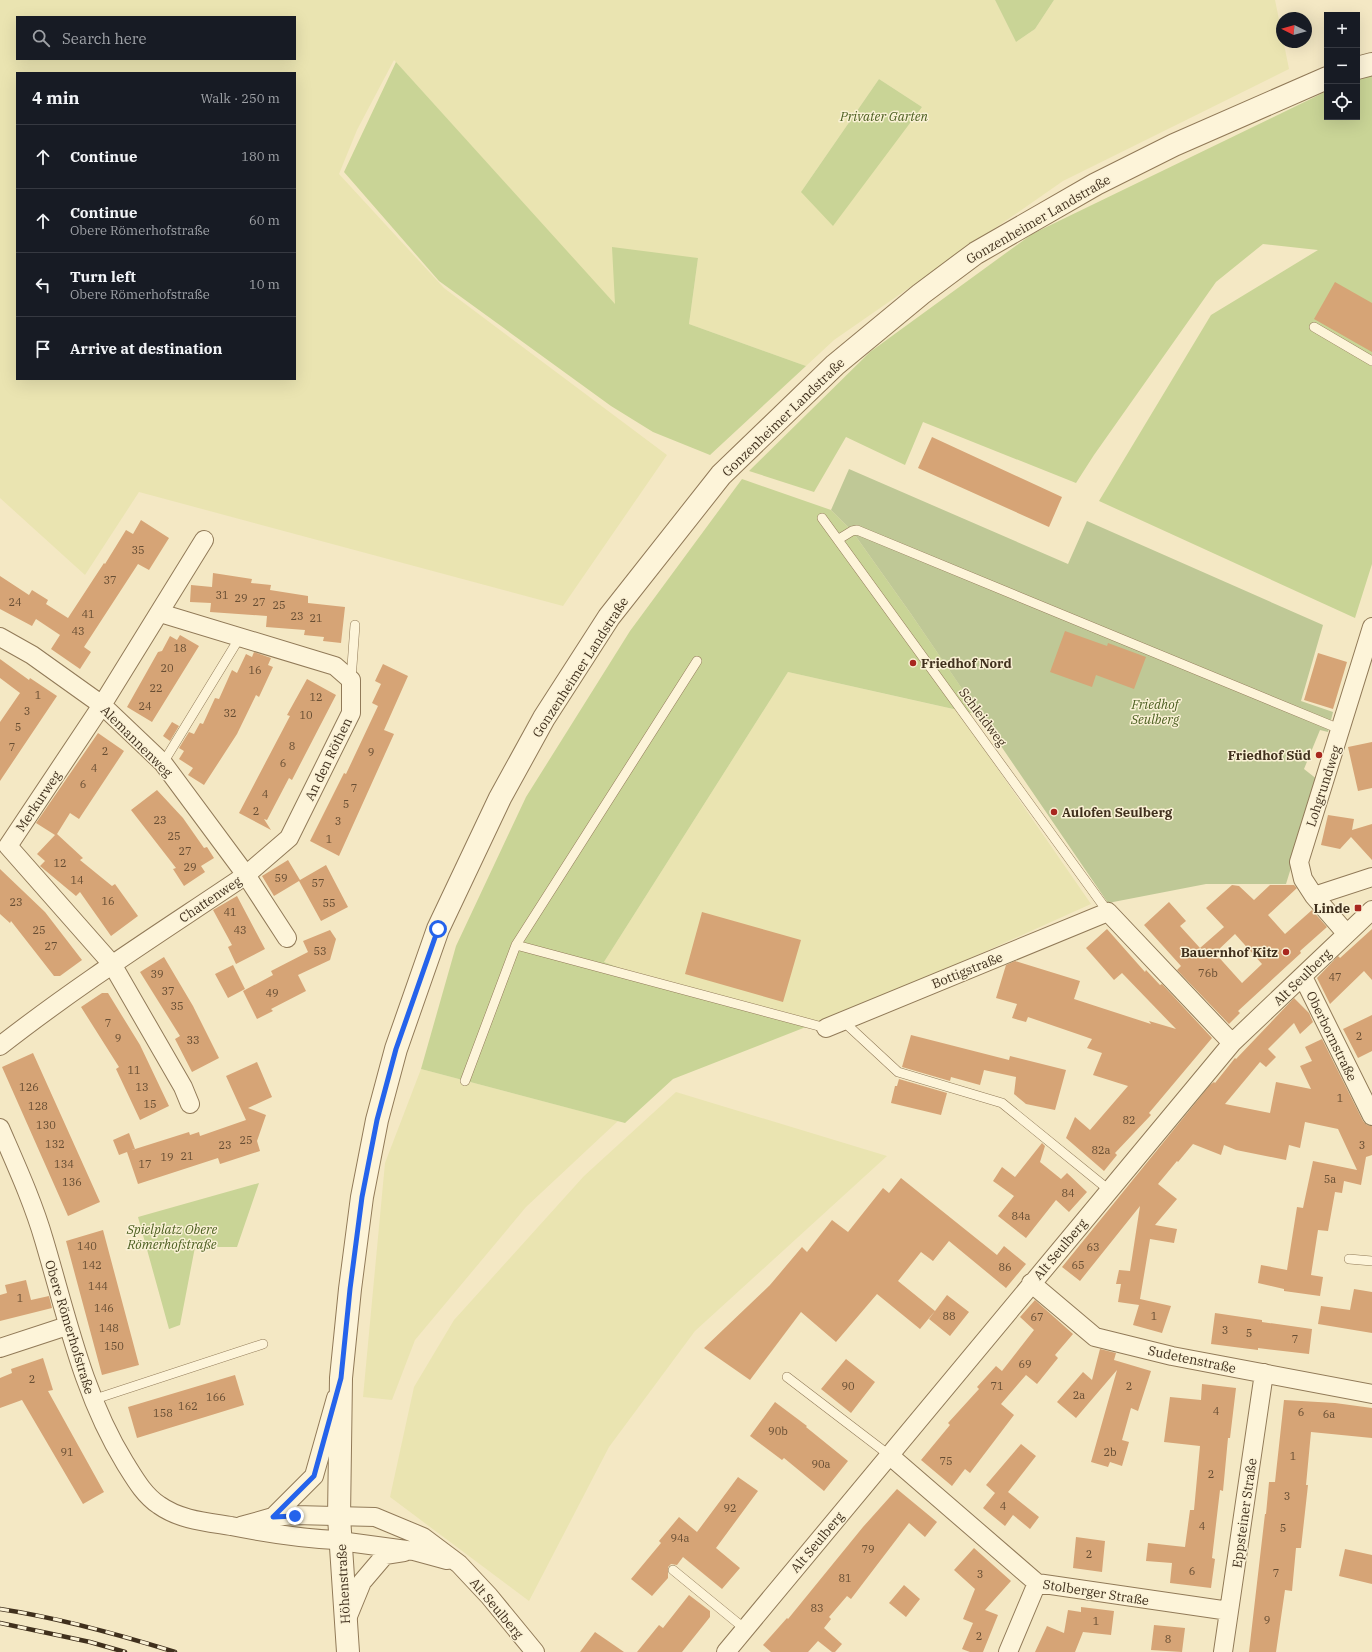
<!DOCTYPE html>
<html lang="en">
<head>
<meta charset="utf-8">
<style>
  body { margin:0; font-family:"IBM Plex Serif",serif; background:#20242c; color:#f1f3f6 }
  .controls { position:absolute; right:12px; top:12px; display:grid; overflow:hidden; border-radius:0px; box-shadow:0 4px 16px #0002 }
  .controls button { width:36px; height:36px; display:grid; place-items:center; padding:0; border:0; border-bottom:1px solid #363941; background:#171b24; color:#f1f3f6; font:20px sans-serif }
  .compass { position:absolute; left:1276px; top:12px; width:36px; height:36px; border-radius:50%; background:#171b24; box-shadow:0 4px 16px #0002; rotate:275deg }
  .stop { position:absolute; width:12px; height:12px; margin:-9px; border:3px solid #2563eb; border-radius:50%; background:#fff }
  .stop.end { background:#2563eb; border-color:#fff; box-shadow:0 1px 4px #0008 }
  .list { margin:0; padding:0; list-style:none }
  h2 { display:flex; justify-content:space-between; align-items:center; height:52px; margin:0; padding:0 16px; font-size:17px }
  h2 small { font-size:13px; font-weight:400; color:#9ea1a6 }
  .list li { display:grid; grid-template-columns:26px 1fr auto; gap:12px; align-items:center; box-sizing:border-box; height:64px; padding:0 16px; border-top:1px solid #363941 }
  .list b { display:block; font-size:15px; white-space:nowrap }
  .list p { margin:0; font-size:13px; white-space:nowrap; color:#9ea1a6 }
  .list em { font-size:13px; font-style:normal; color:#9ea1a6 }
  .icon { flex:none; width:22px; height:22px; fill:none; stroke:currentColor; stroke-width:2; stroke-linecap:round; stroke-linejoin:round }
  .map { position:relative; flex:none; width:1372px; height:1652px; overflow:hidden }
  .search { position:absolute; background:#171b24; box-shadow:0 4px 16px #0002; left:16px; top:16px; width:280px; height:44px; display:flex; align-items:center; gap:10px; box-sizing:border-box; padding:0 14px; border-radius:0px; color:#9ea1a6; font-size:15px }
  .panel { position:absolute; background:#171b24; box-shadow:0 4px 16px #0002; left:16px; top:72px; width:280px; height:308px; border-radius:0px }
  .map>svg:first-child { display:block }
</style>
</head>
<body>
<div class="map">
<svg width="1372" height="1652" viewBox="0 0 1372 1652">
  <rect width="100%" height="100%" fill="#f4e8c4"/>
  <path fill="#eae4b1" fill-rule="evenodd" d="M0 0H995L1016 42 1035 29 1054 0H1275L1289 69 1063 181 834 340 806 366 689 324 698 258 615 305 394 60 357 130 339 174 444 288 667 455 563 606 139 492 85 575 0 498ZM17 17H295V59H17ZM17 73H295V379H17ZM879 79 922 107 801 192Z
    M788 672 957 710 1091 904 926 978 811 1025 665 985 604 962Z
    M421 1069 618 1121 526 1207 415 1340 392 1400 363 1397 385 1163Z
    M676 1092 887 1156 695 1331 609 1447 529 1601 390 1497 414 1387 454 1320 584 1176Z"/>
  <path fill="#c9d496" d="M995 0H1054L1035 29 1016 42Z
    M396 62 615 304 612 247 698 258 689 324 806 366 710 455 653 432 611 406 439 281 344 172Z
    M1372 76V564L1355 618 1099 501 1211 315 1318 250 1263 244 1216 282 1094 455 1076 483 923 422 905 465 846 437 814 492 749 471 870 352 1032 234 1327 91V117H1357V79Z
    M879 79 922 107 833 226 801 192Z
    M742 479 831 510 852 531 911 614 980 715 788 672 604 962 665 985 811 1025 673 1079 625 1123 421 1069 456 946 526 797 630 631Z
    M259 1183 237 1247H195L180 1325 169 1329 138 1217Z"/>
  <path fill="#bfc896" d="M849 469 1068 564 1087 521 1323 625 1301 701 1333 712 1328 732 1320 730 1304 769 1318 780 1286 884H1206L1108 903 911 614 852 531 831 510Z"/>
  <path fill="#d6a476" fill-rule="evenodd" d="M1335 282 1372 303V352L1314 319Z
    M932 437 1062 497 1049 527 918 468Z
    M141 520 169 538 149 570 138 564 84 647 91 652 80 669 51 649 60 635 36 619 32 626 0 609V576L29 595 32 590 48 600 46 604 68 618 104 563 105 564 126 530 133 534Z
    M213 573 252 579 251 583 271 585 270 590 308 596V603L345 607 341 643 323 641 324 637 304 635 305 630 266 627 267 616 210 612 211 603 190 602 191 585 212 587Z
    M1065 631 1107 646 1108 643 1146 657 1134 689 1096 675 1092 687 1050 672Z
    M180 635 199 646 152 722 127 707 158 652 162 651 170 636 177 640Z
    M254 652 271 658 268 665 273 667 259 697 256 695 237 734 204 785 188 775 193 768 179 759 184 751 179 748 189 732 194 734 200 723 203 724 215 698 219 699 232 670 237 673 246 654 252 657Z
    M1318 653 1347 662 1333 709 1304 700Z
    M0 659 29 680 30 678 57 696 0 781V722L20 693 0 678Z
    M383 664 408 676 384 730 394 734 339 856 310 841 344 773 346 774 378 706 372 703 381 684 375 681Z
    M307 679 336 695 292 780 289 778 267 820 264 819 271 830 239 813 290 716 287 715Z
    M172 722 179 726 170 741 163 736Z
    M98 733 124 751 79 819 70 813 57 834 83 858 80 860 112 886 115 884 138 916 111 936 80 892 76 896 40 866 45 861 37 854 55 835 36 823Z
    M1372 742V788L1358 791 1348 747Z
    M157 790 183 818 204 848 207 847 214 858 201 866 205 872 184 886 173 869 176 868 131 810Z
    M1328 815 1354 819 1352 830 1372 824V860L1351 837 1340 849 1321 845Z
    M288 860 300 880 326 865 348 907 321 921 299 881 274 896 262 876Z
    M0 869 45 912 82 960 60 976H54L11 921 10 923 0 914Z
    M1232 885 1239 886 1254 900 1270 885H1294L1297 888 1268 915 1285 934 1312 910 1327 927 1300 951 1301 953 1238 1011 1240 1013 1229 1024 1177 970 1181 966 1144 925 1169 902 1186 921 1180 926 1200 948 1224 927 1206 908ZM1235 934 1262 964 1242 983 1215 953Z
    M237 896 265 949 236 964 228 947 232 945 213 910Z
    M702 912 801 940 783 1002 685 974Z
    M1107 929 1145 972 1146 970 1160 985 1162 984 1212 1038 1149 1113 1151 1115 1115 1153 1117 1155 1104 1171 1066 1138 1075 1117 1090 1130 1128 1086 1093 1075 1102 1053 1087 1048 1092 1039 1028 1017 1026 1022 1012 1018 1017 1004 996 998 1006 965 1015 961 1080 981 1074 999 1151 1024 1149 1021 1176 1029 1122 973 1114 980 1086 948Z
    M1372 929V980L1364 971 1330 1004 1317 978 1338 956 1340 958Z
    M330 930 336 939 330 960 298 975 306 991 271 1009 273 1011 257 1019 243 991 273 975 271 971 308 952 303 941Z
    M164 957 193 1006 219 1058 192 1072 175 1039 180 1036 140 972Z
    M233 965 245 989 228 998 215 974Z
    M102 993H108L140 1045 169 1106 140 1120 116 1069 119 1067 81 1007Z
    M1294 998 1309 1013 1313 1022 1300 1034 1294 1023 1268 1049 1276 1057 1266 1067 1260 1062 1225 1104 1270 1113 1276 1082 1311 1089 1300 1066 1312 1061 1305 1047 1322 1039 1363 1121 1367 1125 1372 1126V1155L1366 1157 1361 1185 1344 1181 1342 1193 1335 1192 1328 1231 1318 1230 1311 1275 1323 1277 1320 1296 1284 1291V1289L1258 1283 1261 1265 1287 1270 1297 1207 1303 1208 1313 1161 1357 1170 1338 1129 1305 1122 1300 1148 1289 1145 1286 1160 1236 1150 1224 1145 1221 1155 1193 1144 1178 1162 1177 1161 1158 1184 1177 1199 1155 1225 1177 1229 1174 1243 1150 1239 1140 1299 1171 1306 1162 1333 1133 1325 1139 1305 1118 1302 1121 1284H1116L1119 1270 1130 1271 1140 1206 1080 1281 1062 1267 1210 1085 1214 1082 1215 1083 1235 1058 1236 1059Z
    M1372 1015V1051L1358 1058 1343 1029Z
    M911 1035 1009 1060 1010 1056 1066 1070 1055 1110 1026 1104 1014 1094 1016 1077 984 1070 980 1085 951 1077 950 1081 902 1067Z
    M33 1053 100 1202 68 1216 2 1067Z
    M257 1062 272 1097 248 1108 266 1115 257 1141 260 1151 220 1164 218 1158 138 1184 127 1152 119 1155 113 1140 129 1133 135 1149 132 1150 189 1132 190 1135 199 1132 200 1136 246 1120 226 1076Z
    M899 1079 947 1093 941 1115 891 1103 895 1086H897Z
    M1042 1143 1045 1146 1040 1162 1061 1179 1067 1173 1087 1192 1069 1212 1056 1200 1026 1238 998 1216 1014 1196 993 1181 1002 1167 1015 1177Z
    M901 1178 997 1255 1004 1246 1026 1264 1006 1288 949 1241 933 1261 921 1252 898 1281 935 1311 920 1329 877 1294 836 1342 801 1312 750 1380 704 1348 770 1285 802 1247 807 1252 832 1220 848 1232 883 1188 889 1193Z
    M103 1230 139 1365 102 1375 66 1241Z
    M26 1280 31 1300 49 1296 52 1308 0 1321V1295L7 1293 5 1285Z
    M1354 1289 1372 1292V1333L1318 1324 1321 1306 1350 1310Z
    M947 1295 969 1312 950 1336 929 1319Z
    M1035 1300 1073 1334 1055 1355 1058 1358 1037 1384 1026 1375 1001 1404 1014 1415 970 1473 965 1469 952 1486 921 1460 950 1425 948 1423 979 1389 977 1387 996 1366 1002 1371 1034 1330 1020 1317Z
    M1215 1313 1262 1320V1322L1312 1329 1309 1354 1258 1348V1350L1211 1344Z
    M1100 1349 1116 1353 1114 1360 1151 1371 1138 1411 1131 1408 1122 1440 1129 1442 1122 1466 1110 1462 1108 1467 1091 1462 1117 1370 1076 1418 1057 1402 1083 1372 1092 1380Z
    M43 1358 53 1390 48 1391 104 1492 83 1504 22 1400 0 1408V1378L12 1373 11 1369Z
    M846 1359 875 1382 851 1413 821 1389Z
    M235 1375 244 1405 137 1438 128 1407Z
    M1202 1384 1236 1388 1230 1438H1228L1223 1491 1220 1490 1212 1558 1215 1559 1211 1588 1170 1583 1172 1563 1146 1561 1148 1543 1185 1547 1190 1510H1194L1200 1446 1164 1442 1170 1397 1201 1400Z
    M1284 1400 1335 1403 1372 1408V1438L1311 1432 1306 1485H1308L1301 1548H1296L1292 1591 1285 1590 1276 1652H1249L1265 1514H1266L1269 1482H1275Z
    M775 1402 807 1426 806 1427 848 1461 824 1491 784 1458 782 1460 750 1436Z
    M1021 1444 1036 1456 1008 1492 1039 1517 1030 1529 1013 1515 1005 1526 983 1508 995 1493 986 1485Z
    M738 1477 758 1491 716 1548 740 1568 722 1589 683 1557 677 1565 671 1564 668 1567V1578L652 1596 631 1579 661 1543 659 1541 679 1517 697 1532Z
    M897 1489 937 1522 925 1537 909 1523 851 1599 847 1596 829 1617 831 1619 824 1628 842 1644 835 1652H832L818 1641 808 1652H771L763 1645 787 1618 788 1619 863 1527Z
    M1076 1537 1105 1541 1102 1572 1073 1568Z
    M974 1548 1011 1581 985 1610 998 1615 983 1652H970L962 1649 973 1623 963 1619 975 1589 954 1570Z
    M1345 1549 1372 1555V1584L1339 1576Z
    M904 1585 920 1599 906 1617 889 1603Z
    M689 1595 710 1611V1617L682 1652H637L659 1625 663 1628Z
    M1081 1607 1114 1611 1111 1635 1083 1632 1075 1652H1035L1047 1626 1064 1633 1068 1610 1081 1612Z
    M1154 1625 1185 1628 1182 1652 1151 1650Z
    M595 1632 624 1652H580Z"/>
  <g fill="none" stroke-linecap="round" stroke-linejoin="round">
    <g stroke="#917a58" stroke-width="10">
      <path id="service" d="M1314 327 1372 361
        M822 518 1108 912
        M839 539 852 531 857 530 1342 730
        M351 680 355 625
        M163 763 240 637
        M516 945 826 1028
        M843 1021 898 1072 1002 1103 1109 1190
        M465 1081 516 945 697 661
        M1349 1259 1372 1261
        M787 1377 889 1455
        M92 1400 263 1344
        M673 1570 745 1629"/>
    </g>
    <g stroke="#917a58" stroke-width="20">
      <path id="minor" d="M0 637 32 655 102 705 163 763 246 875 289 838 351 713V680L335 666 160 613
        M1314 896 1372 877
        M1346 933 1314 896 1303 879 1299 862 1372 627
        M1303 977 1372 1116
        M826 1028 1108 912 1232 1043
        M0 1046C79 984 163 931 246 875L287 938
        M190 1104 183 1087 112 964 8 846 102 705 204 540
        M0 1128C16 1165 33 1202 44 1240 67 1317 83 1395 125 1463 135 1479 144 1495 159 1505 180 1520 206 1522 231 1526 266 1533 300 1538 335 1540
        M1031 1283 1095 1337 1172 1356 1372 1394
        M0 1348 67 1326
        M889 1455 1037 1583 1229 1611
        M273 1517 314 1476 336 1398
        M241 1526 273 1517 295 1515 375 1517 423 1537 459 1564 489 1596 535 1652
        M340 1541 414 1551 447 1560
        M346 1621 362 1582 385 1555 404 1552
        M726 1652 1232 1043 1372 910
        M1008 1652 1037 1583
        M1223 1652 1264 1373"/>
    </g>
    <g stroke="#917a58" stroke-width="24">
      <path id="tertiary" d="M1357 68 1372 64
        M348 1652 339 1517 341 1378 350 1289 362 1197 377 1120 396 1049 438 929 500 798 544 718 609 617 721 475 835 365 921 294 976 253 1096 184 1174 145 1327 78"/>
    </g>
    <use href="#service" stroke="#fdf4d9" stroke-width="9"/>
    <use href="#minor" stroke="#fdf4d9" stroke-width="18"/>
    <use href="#tertiary" stroke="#fdf4d9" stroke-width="22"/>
    <g stroke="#40301d" stroke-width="4.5">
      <path id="rail" d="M0 1609C60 1618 117 1634 175 1652
        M0 1623 90 1642 125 1652"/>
    </g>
    <use href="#rail" stroke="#faf1d5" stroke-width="3" stroke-dasharray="9" stroke-linecap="butt"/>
  </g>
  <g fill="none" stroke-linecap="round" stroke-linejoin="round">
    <path stroke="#2563eb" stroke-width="5" d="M295 1516 273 1517 314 1476 341 1378 350 1289 362 1197 377 1120 396 1049 438 929"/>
  </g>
  <g fill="#a8271f" stroke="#faf1d5" stroke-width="1.5">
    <circle cx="913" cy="663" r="4"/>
    <circle cx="1319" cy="755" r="4"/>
    <circle cx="1054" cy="812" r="4"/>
    <rect x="1354" y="904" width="8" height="8" rx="2"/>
    <circle cx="1286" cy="952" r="4"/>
  </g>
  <g text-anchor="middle" stroke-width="3" stroke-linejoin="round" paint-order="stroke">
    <g font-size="11" fill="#664d33">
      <text x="138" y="554">35</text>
      <text x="110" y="584">37</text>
      <text x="222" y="599">31</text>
      <text x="241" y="602">29</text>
      <text x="15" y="606">24</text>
      <text x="259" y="606">27</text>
      <text x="279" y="609">25</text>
      <text x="88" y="618">41</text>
      <text x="297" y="620">23</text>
      <text x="316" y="622">21</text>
      <text x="78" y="635">43</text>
      <text x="180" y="652">18</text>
      <text x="167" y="672">20</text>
      <text x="255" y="674">16</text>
      <text x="156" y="692">22</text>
      <text x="38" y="699">1</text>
      <text x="316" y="701">12</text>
      <text x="145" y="710">24</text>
      <text x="27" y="715">3</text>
      <text x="230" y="717">32</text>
      <text x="306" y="719">10</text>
      <text x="18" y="731">5</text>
      <text x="292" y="750">8</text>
      <text x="12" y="751">7</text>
      <text x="105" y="755">2</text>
      <text x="371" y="756">9</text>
      <text x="283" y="767">6</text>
      <text x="94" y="772">4</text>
      <text x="83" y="788">6</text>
      <text x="354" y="792">7</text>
      <text x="265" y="798">4</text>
      <text x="346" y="808">5</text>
      <text x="256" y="815">2</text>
      <text x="160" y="824">23</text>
      <text x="338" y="825">3</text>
      <text x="174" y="840">25</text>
      <text x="329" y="843">1</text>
      <text x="185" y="855">27</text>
      <text x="60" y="867">12</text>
      <text x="190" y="871">29</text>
      <text x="281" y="882">59</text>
      <text x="77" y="884">14</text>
      <text x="318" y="887">57</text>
      <text x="108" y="905">16</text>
      <text x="16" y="906">23</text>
      <text x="329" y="907">55</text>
      <text x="230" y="916">41</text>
      <text x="39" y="934">25</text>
      <text x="240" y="934">43</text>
      <text x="51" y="950">27</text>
      <text x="320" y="955">53</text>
      <text x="1208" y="977">76b</text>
      <text x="157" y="978">39</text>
      <text x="1335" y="981">47</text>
      <text x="168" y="995">37</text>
      <text x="272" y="997">49</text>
      <text x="177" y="1010">35</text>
      <text x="108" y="1027">7</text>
      <text x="1359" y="1040">2</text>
      <text x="118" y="1042">9</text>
      <text x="193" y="1044">33</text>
      <text x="134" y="1074">11</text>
      <text x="29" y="1091">126</text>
      <text x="142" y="1091">13</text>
      <text x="1340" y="1102">1</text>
      <text x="150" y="1108">15</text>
      <text x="38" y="1110">128</text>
      <text x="1129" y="1124">82</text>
      <text x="46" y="1129">130</text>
      <text x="246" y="1144">25</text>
      <text x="55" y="1148">132</text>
      <text x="225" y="1149">23</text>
      <text x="1362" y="1149">3</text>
      <text x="1101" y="1154">82a</text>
      <text x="187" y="1160">21</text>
      <text x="167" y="1161">19</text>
      <text x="64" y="1168">134</text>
      <text x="145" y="1168">17</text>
      <text x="1330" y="1183">5a</text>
      <text x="72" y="1186">136</text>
      <text x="1068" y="1197">84</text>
      <text x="1021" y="1220">84a</text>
      <text x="87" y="1250">140</text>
      <text x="1093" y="1251">63</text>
      <text x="92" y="1269">142</text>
      <text x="1078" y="1269">65</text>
      <text x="1005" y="1271">86</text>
      <text x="98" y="1290">144</text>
      <text x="20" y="1302">1</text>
      <text x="104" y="1312">146</text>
      <text x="949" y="1320">88</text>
      <text x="1154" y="1320">1</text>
      <text x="1037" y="1321">67</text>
      <text x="109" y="1332">148</text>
      <text x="1225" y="1334">3</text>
      <text x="1249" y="1337">5</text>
      <text x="1295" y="1343">7</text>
      <text x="114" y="1350">150</text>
      <text x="1025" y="1368">69</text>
      <text x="32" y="1383">2</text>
      <text x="848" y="1390">90</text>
      <text x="997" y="1390">71</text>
      <text x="1129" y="1390">2</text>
      <text x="1079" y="1399">2a</text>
      <text x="216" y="1401">166</text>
      <text x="188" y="1410">162</text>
      <text x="1216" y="1415">4</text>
      <text x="1301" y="1416">6</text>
      <text x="163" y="1417">158</text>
      <text x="1329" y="1418">6a</text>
      <text x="778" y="1435">90b</text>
      <text x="67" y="1456">91</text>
      <text x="1110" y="1456">2b</text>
      <text x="1293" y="1460">1</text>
      <text x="946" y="1465">75</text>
      <text x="821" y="1468">90a</text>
      <text x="1211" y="1478">2</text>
      <text x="1287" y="1500">3</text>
      <text x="1003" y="1510">4</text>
      <text x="730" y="1512">92</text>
      <text x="1202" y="1530">4</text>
      <text x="1283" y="1532">5</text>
      <text x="680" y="1542">94a</text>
      <text x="868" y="1553">79</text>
      <text x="1089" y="1558">2</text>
      <text x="1192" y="1575">6</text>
      <text x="1276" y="1577">7</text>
      <text x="980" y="1578">3</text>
      <text x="845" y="1582">81</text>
      <text x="817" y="1612">83</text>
      <text x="1267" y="1624">9</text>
      <text x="1096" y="1625">1</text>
      <text x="979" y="1640">2</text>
      <text x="1168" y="1643">8</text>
    </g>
    <g font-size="13" font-style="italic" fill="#4c5f21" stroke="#faf1d5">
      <text x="884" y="121">Privater Garten</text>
      <text x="1155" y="709">Friedhof<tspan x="1155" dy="15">Seulberg</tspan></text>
      <text x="172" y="1234">Spielplatz Obere<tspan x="172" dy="15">Römerhofstraße</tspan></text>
    </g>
    <g font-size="13" fill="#40301d" stroke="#faf1d5">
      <text transform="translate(1038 219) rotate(-30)" y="5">Gonzenheimer Landstraße</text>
      <text transform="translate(783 417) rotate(-44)" y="5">Gonzenheimer Landstraße</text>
      <text transform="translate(580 667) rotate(-57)" y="5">Gonzenheimer Landstraße</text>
      <text transform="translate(983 717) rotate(53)" y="5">Schleidweg</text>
      <text transform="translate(137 741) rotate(45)" y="5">Alemannenweg</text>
      <text transform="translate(328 759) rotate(-64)" y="5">An den Röthen</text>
      <text transform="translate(1323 786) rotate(-72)" y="5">Lohgrundweg</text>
      <text transform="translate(38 801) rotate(-56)" y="5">Merkurweg</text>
      <text transform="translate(210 899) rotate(-34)" y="5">Chattenweg</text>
      <text transform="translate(967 970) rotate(-22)" y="5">Bottigstraße</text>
      <text transform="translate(1302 977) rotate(-44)" y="5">Alt Seulberg</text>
      <text transform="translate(1332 1036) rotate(64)" y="5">Oberbornstraße</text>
      <text transform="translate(1060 1249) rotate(-50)" y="5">Alt Seulberg</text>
      <text transform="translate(70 1327) rotate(73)" y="5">Obere Römerhofstraße</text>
      <text transform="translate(1192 1359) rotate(12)" y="5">Sudetenstraße</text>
      <text transform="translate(1244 1513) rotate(-82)" y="5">Eppsteiner Straße</text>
      <text transform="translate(817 1542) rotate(-50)" y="5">Alt Seulberg</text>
      <text transform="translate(343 1584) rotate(-93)" y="5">Höhenstraße</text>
      <text transform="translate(1096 1592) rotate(9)" y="5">Stolberger Straße</text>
      <text transform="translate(497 1608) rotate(50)" y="5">Alt Seulberg</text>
    </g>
    <g font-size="13" font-weight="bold" fill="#40301d" stroke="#faf1d5" text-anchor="end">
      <text x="921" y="668" text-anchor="start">Friedhof Nord</text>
      <text x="1311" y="760">Friedhof Süd</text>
      <text x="1062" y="817" text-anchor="start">Aulofen Seulberg</text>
      <text x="1350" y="913">Linde</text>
      <text x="1278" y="957">Bauernhof Kitz</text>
    </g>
  </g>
</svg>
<div class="controls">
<button>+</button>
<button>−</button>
<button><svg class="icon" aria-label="locate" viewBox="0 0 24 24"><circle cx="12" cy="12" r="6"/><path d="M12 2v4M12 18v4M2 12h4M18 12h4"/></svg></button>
</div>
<svg class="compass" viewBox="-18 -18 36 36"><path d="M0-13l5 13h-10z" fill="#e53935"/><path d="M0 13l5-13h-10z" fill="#9ea1a6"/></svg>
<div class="stop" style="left:438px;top:929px"></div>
<div class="stop end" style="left:295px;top:1516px"></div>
<div class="search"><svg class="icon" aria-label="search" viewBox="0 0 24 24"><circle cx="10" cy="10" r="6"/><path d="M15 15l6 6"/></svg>Search here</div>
<section class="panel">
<h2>4 min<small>Walk · 250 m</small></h2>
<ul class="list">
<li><svg class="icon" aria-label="ahead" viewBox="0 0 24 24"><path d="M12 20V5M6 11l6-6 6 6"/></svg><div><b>Continue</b></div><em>180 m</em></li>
<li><svg class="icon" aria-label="ahead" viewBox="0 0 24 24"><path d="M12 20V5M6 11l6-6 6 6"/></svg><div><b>Continue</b><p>Obere Römerhofstraße</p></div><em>60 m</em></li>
<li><svg class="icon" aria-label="left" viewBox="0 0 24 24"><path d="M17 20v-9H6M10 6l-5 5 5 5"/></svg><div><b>Turn left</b><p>Obere Römerhofstraße</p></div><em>10 m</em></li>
<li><svg class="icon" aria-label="arrive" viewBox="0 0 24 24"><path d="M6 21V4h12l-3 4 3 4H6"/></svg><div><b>Arrive at destination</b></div></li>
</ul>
</section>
</div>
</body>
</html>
